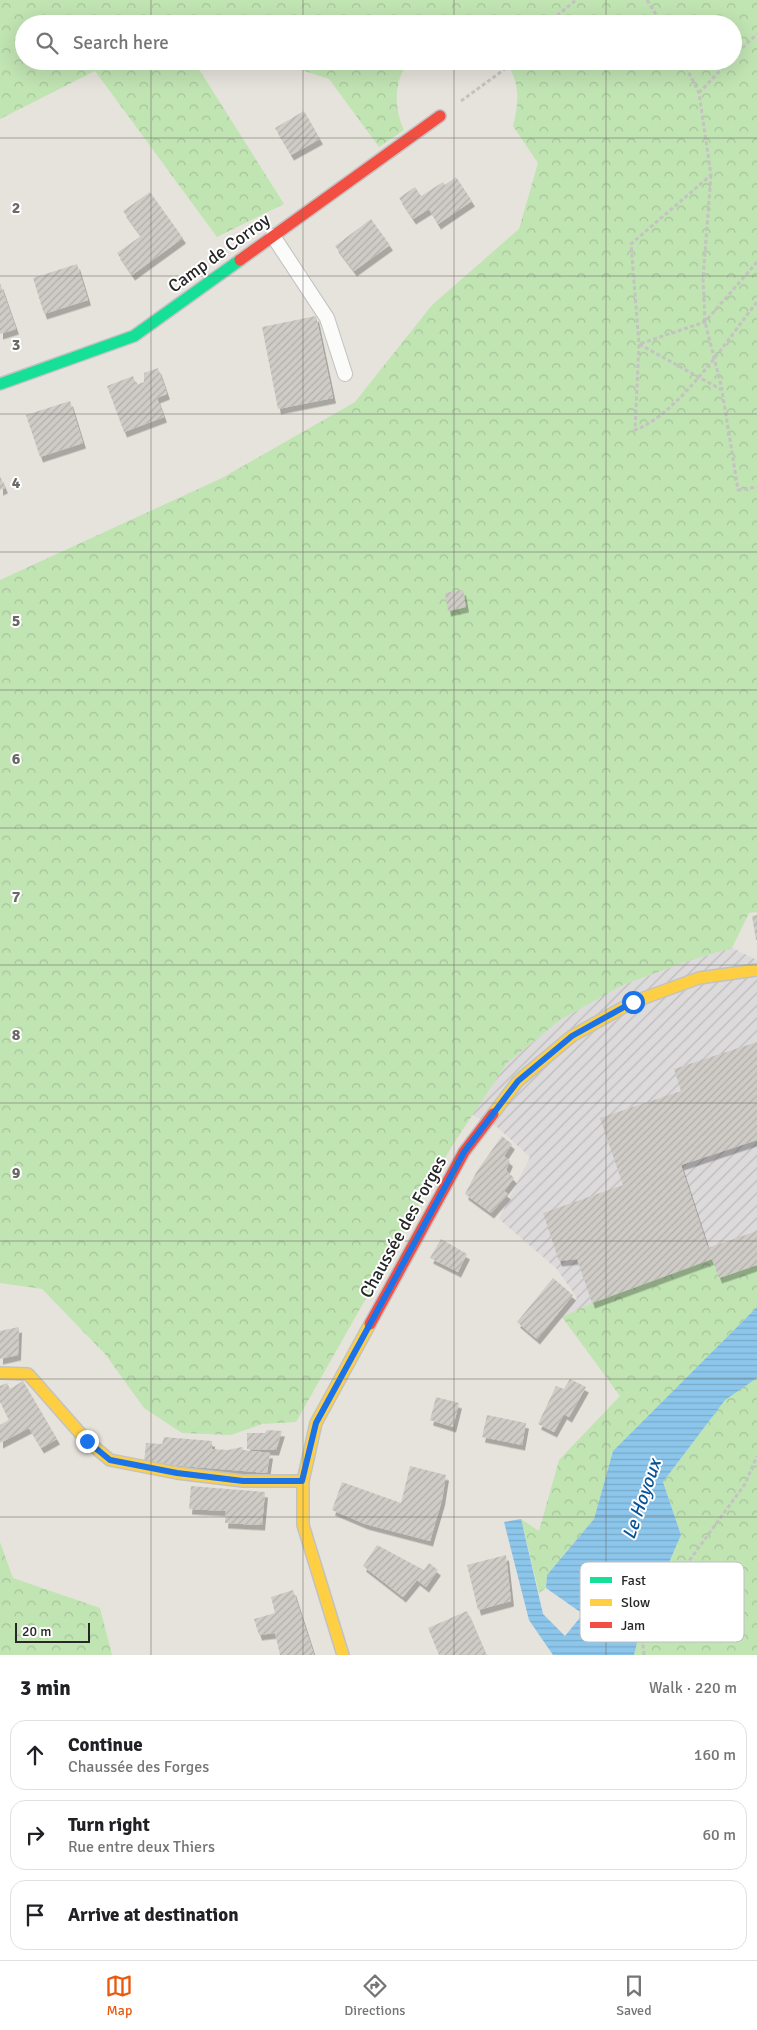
<!DOCTYPE html>
<html lang="en">
<head>
<meta charset="utf-8">
<style>
  body { margin:0; font-family:Signika,sans-serif; background:#f6f6f6; color:#202124 }
  .scale { position:absolute; left:15px; bottom:12px; width:75px; box-sizing:border-box; padding-left:5px; border:2px solid #272727; border-top:0; font-size:14px; line-height:18px; white-space:nowrap; color:#272727; -webkit-text-stroke:4px #fff; paint-order:stroke }
  .stop { position:absolute; width:15px; height:15px; margin:-11px; border:4px solid #1a73e8; border-radius:50%; background:#fff }
  .stop.end { background:#1a73e8; border-color:#fff; box-shadow:0 1px 5px #0008 }
  .list { margin:0; padding:0; list-style:none }
  h2 { display:flex; justify-content:space-between; align-items:center; height:65px; margin:0; padding:0 20px; font-size:21px }
  h2 small { font-size:16px; font-weight:400; color:#757577 }
  .list li { display:grid; grid-template-columns:32px 1fr auto; gap:15px; align-items:center; box-sizing:border-box; height:70px; margin:0 10px 10px; padding:0 10px; border:1px solid #e0e0e0; border-radius:15px }
  .list b { display:block; font-size:19px; white-space:nowrap }
  .list p { margin:0; font-size:16px; white-space:nowrap; color:#757577 }
  .list em { font-size:16px; font-style:normal; color:#757577 }
  .icon { flex:none; width:28px; height:28px; fill:none; stroke:currentColor; stroke-width:2; stroke-linecap:round; stroke-linejoin:round }
  .map { position:relative; flex:none; width:757px; height:1655px; overflow:hidden }
  .search { position:absolute; background:#fff; box-shadow:0 5px 20px #0002; left:15px; right:15px; top:15px; height:55px; display:flex; align-items:center; gap:12px; box-sizing:border-box; padding:0 18px; border-radius:28px; color:#757577; font-size:19px }
  .sheet { height:305px; background:#fff }
  nav { display:flex; justify-content:space-around; align-items:center; box-sizing:border-box; height:70px; border-top:1px solid #e0e0e0; background:#fff; font-size:14px; color:#757577 }
  nav a { display:grid; justify-items:center; gap:2px }
  nav .on { color:#ea580c }
  .map>svg:first-child { display:block }
</style>
</head>
<body>
<div class="map">
<svg width="757" height="1655" viewBox="0 0 757 1655">
  <defs>
    <pattern id="industrial-furrows" width="10" height="10" patternUnits="userSpaceOnUse" patternTransform="scale(1.25)"><rect width="10" height="10" fill="#dddadb"/><path d="M-1 1l2-2M0 10L10 0M9 11l2-2" fill="none" stroke="#bebbbc"/></pattern>
    <pattern id="forest-crowns" width="20" height="18" patternUnits="userSpaceOnUse" patternTransform="scale(1.25)"><rect width="20" height="18" fill="#c1e4b3"/><path d="M2 6a3 3 0 1 1 6 0M12 15a3 3 0 1 1 6 0" fill="none" stroke="#a6c49a"/></pattern>
    <pattern id="water-rules" width="6" height="5" patternUnits="userSpaceOnUse" patternTransform="scale(1.25)"><rect width="6" height="5" fill="#8cc6eb"/><path d="M0 2.5h6" fill="none" stroke="#79aaca"/></pattern>
    <pattern id="building-hatch" width="6" height="6" patternUnits="userSpaceOnUse" patternTransform="scale(1.25)"><rect width="6" height="6" fill="#cfccc7"/><path d="M-1 1l2-2M0 6l6-6M5 7l2-2" fill="none" stroke="#b2afab"/></pattern>
    <filter id="shadow"><feDropShadow dx="3" dy="5.5" stdDeviation="0" flood-color="#0004"/></filter>
  </defs>
  <rect width="100%" height="100%" fill="#e6e3dc"/>
  <path fill="url(#industrial-furrows)" d="M732 948 757 960V1265L719 1278 712 1260 592 1303 562 1317 577 1298 557 1269 499 1219 530 1157 496 1126 472 1115 507 1063 560 1020 623 985 688 961Z"/>
  <path fill="url(#forest-crowns)" d="M0 0H757V912L749 913 732 948 688 961 623 985 560 1020 507 1063 452 1146 296 1422 262 1424 231 1435 182 1433 144 1408 105 1354 42 1289 0 1283V580L222 478 355 402 432 305 519 229 538 163 513 126C519 103 521 80 504 61H733V24H24V61H248L197 66 284 204 217 237 95 71 0 119Z
    M274 61H410C393 79 394 109 404 130L379 147 329 79Z
    M712 1259 719 1278 757 1265V1307L613 1451 594 1519 547 1575 546 1588 539 1593 521 1519 539 1531 559 1460 620 1396 562 1317 592 1303Z
    M757 1378V1655H634L641 1627 681 1535 663 1482 725 1399Z
    M0 1542 13 1578 100 1608 112 1655H0Z"/>
  <path fill="url(#water-rules)" d="M757 1307V1378L725 1400 663 1482 681 1535 641 1627 634 1655H553L529 1620 504 1522 521 1519 543 1614 565 1636 583 1614 546 1588 547 1575 594 1519 613 1451Z"/>
  <path fill="url(#building-hatch)" filter="url(#shadow)" d="M304 111 320 139 291 155 275 128Z
    M456 177 472 201 438 224 429 209 413 219 399 198 415 187 421 196 443 182 445 185Z
    M150 192 183 238 132 275 117 253 141 236 123 211Z
    M371 219 390 245 354 271 335 246Z
    M77 264 88 300 44 314 33 278Z
    M0 283 16 329 0 334Z
    M316 316 333 398 278 409 262 327Z
    M158 368 167 394 157 398 164 417 124 432 107 386 133 376 136 385 144 382V373Z
    M70 401 83 443 40 457 26 415Z
    M0 476 5 488 0 490Z
    M463 590 466 607 448 611 445 593Z
    M757 915V940H756L752 916Z
    M757 1042V1140L681 1165 708 1248 757 1231V1265L719 1278 712 1259 592 1303 577 1259 559 1261 543 1213 623 1185 600 1118 681 1091 674 1069Z
    M502 1136 512 1144 504 1156 510 1161 506 1170 514 1178 504 1191 508 1194 491 1213 465 1194 477 1171Z
    M441 1239 467 1254 458 1272 430 1258Z
    M553 1278 573 1295 537 1339 517 1322Z
    M19 1327 18 1355 0 1359V1331Z
    M570 1379 586 1387 569 1417 564 1414 554 1432 538 1424 556 1386 564 1389Z
    M23 1381 57 1439 41 1448 29 1428 0 1443V1425L9 1420 0 1402V1386L7 1383 10 1389Z
    M436 1397 459 1403 453 1427 430 1420Z
    M487 1415 526 1423 522 1445 482 1437Z
    M267 1430 282 1431 276 1450 247 1449V1433H265Z
    M164 1437 212 1441V1449L228 1450 242 1447 243 1450 270 1453 267 1473 144 1463 146 1443 162 1444Z
    M410 1466 446 1475 442 1500 430 1541 365 1524 332 1510 342 1482 401 1503Z
    M191 1486 265 1492 262 1525 225 1523 226 1511 189 1509Z
    M377 1545 424 1570 429 1563 438 1570 426 1587 417 1580 403 1597 363 1566Z
    M506 1555 511 1601 478 1610 467 1565Z
    M293 1590 304 1624 314 1655H280L275 1633 259 1635 254 1619 275 1613 271 1597Z
    M467 1611 486 1655H439L428 1628Z"/>
  <g fill="none" stroke-linecap="round" stroke-linejoin="round">
    <g stroke="#c3c2c2" stroke-width="16">
      <path id="lane" d="M273 236 327 318 345 374"/>
    </g>
    <g stroke="#c3c2c2" stroke-width="14">
      <path id="fast" d="M0 384 134 336 240 260"/>
    </g>
    <g stroke="#c3c2c2" stroke-width="14">
      <path id="slow" d="M493 1114 518 1081 572 1036 633 1002 699 978 757 970
        M0 1373 28 1374 87 1441 110 1460 177 1473 243 1481H303
        M343 1655 303 1525V1481L316 1423 370 1324"/>
    </g>
    <g stroke="#c3c2c2" stroke-width="14">
      <path id="jam" d="M240 260 440 116
        M370 1324 464 1152 493 1114"/>
    </g>
    <path stroke="#c4c3c2" stroke-width="3" stroke-dasharray="4 2.5" stroke-linecap="butt" d="M647 0 662 24
      M547 24 576 0
      M733 57 757 34
      M683 61 699 93 711 175 631 244 639 344 722 390 738 490 757 487
      M699 93 729 61
      M461 101 509 66 512 61
      M711 175 703 279 705 322 722 389
      M757 262 705 322 639 344 635 430C679 414 728 339 757 302
      M644 1655 641 1627 745 1484 757 1456"/>
    <use href="#lane" stroke="#fbfbfa" stroke-width="14"/>
    <use href="#fast" stroke="#16e098" stroke-width="11"/>
    <use href="#slow" stroke="#ffcf43" stroke-width="11"/>
    <use href="#jam" stroke="#f24e42" stroke-width="11"/>
  </g>
  <g fill="none" stroke-linecap="round" stroke-linejoin="round">
    <path stroke="#1a73e8" stroke-width="6" d="M87 1441 110 1460 177 1473 243 1481H302L316 1423 464 1152 518 1081 572 1036 633 1002"/>
  </g>
  <path fill="none" stroke="#6a6966" stroke-width="1" stroke-opacity="0.55" d="M151 0V24M303 0V24M454 0V24M606 0V24M151 61V1655M303 61V1655M454 61V1655M606 61V1655M0 138H757M0 276H757M0 414H757M0 552H757M0 690H757M0 828H757M0 965H757M0 1103H757M0 1241H757M0 1379H757M0 1517H757"/>
  <g text-anchor="middle" stroke-width="4" stroke-linejoin="round" paint-order="stroke">
    <g font-size="18" fill="#272727" stroke="#fff">
      <text transform="translate(219 253) rotate(-36)" y="6">Camp de Corroy</text>
      <text transform="translate(403 1227) rotate(-61)" y="6">Chaussée des Forges</text>
    </g>
    <g font-size="19" font-style="italic" fill="#095499" stroke="#fff">
      <text transform="translate(641 1499) rotate(-71)" y="7">Le Hoyoux</text>
    </g>
  </g>
  <rect x="580" y="1562" width="164" height="80" rx="8" fill="#fff" stroke="#bebebe" stroke-width="1"/>
  <rect x="590" y="1577" width="22" height="6" fill="#16e098"/>
  <rect x="590" y="1599" width="22" height="7" fill="#ffcf43"/>
  <rect x="590" y="1622" width="22" height="6" fill="#f24e42"/>
  <g font-size="14" fill="#272727">
    <text x="621" y="1585">Fast</text>
    <text x="621" y="1607">Slow</text>
    <text x="621" y="1630">Jam</text>
  </g>
  <g font-size="16" text-anchor="middle" font-weight="bold" fill="#6a6966" stroke="#fff" stroke-width="4" stroke-linejoin="round" paint-order="stroke">
    <text x="16" y="213">2</text>
    <text x="16" y="350">3</text>
    <text x="16" y="488">4</text>
    <text x="16" y="626">5</text>
    <text x="16" y="764">6</text>
    <text x="16" y="902">7</text>
    <text x="16" y="1040">8</text>
    <text x="16" y="1178">9</text>
  </g>
</svg>
<div class="scale">20 m</div>
<div class="stop" style="left:633px;top:1002px"></div>
<div class="stop end" style="left:87px;top:1441px"></div>
<div class="search"><svg class="icon" aria-label="search" viewBox="0 0 24 24"><circle cx="10" cy="10" r="6"/><path d="M15 15l6 6"/></svg>Search here</div>
</div>
<section class="sheet">
<h2>3 min<small>Walk · 220 m</small></h2>
<ul class="list">
<li><svg class="icon" aria-label="ahead" viewBox="0 0 24 24"><path d="M12 20V5M6 11l6-6 6 6"/></svg><div><b>Continue</b><p>Chaussée des Forges</p></div><em>160 m</em></li>
<li><svg class="icon" aria-label="right" viewBox="0 0 24 24"><path d="M7 20v-9h11M14 6l5 5-5 5"/></svg><div><b>Turn right</b><p>Rue entre deux Thiers</p></div><em>60 m</em></li>
<li><svg class="icon" aria-label="arrive" viewBox="0 0 24 24"><path d="M6 21V4h12l-3 4 3 4H6"/></svg><div><b>Arrive at destination</b></div></li>
</ul>
</section>
<nav>
<a class="on"><svg class="icon" aria-label="map" viewBox="0 0 24 24"><path d="M3 6l6-2 6 2 6-2v14l-6 2-6-2-6 2zM9 4v14M15 6v14"/></svg>Map</a>
<a><svg class="icon" aria-label="directions" viewBox="0 0 24 24"><path d="M12 3l9 9-9 9-9-9zM9 14v-3h6M13 9l2 2-2 2"/></svg>Directions</a>
<a><svg class="icon" aria-label="saved" viewBox="0 0 24 24"><path d="M7 4h10v16l-5-4-5 4z"/></svg>Saved</a>
</nav>
</body>
</html>
